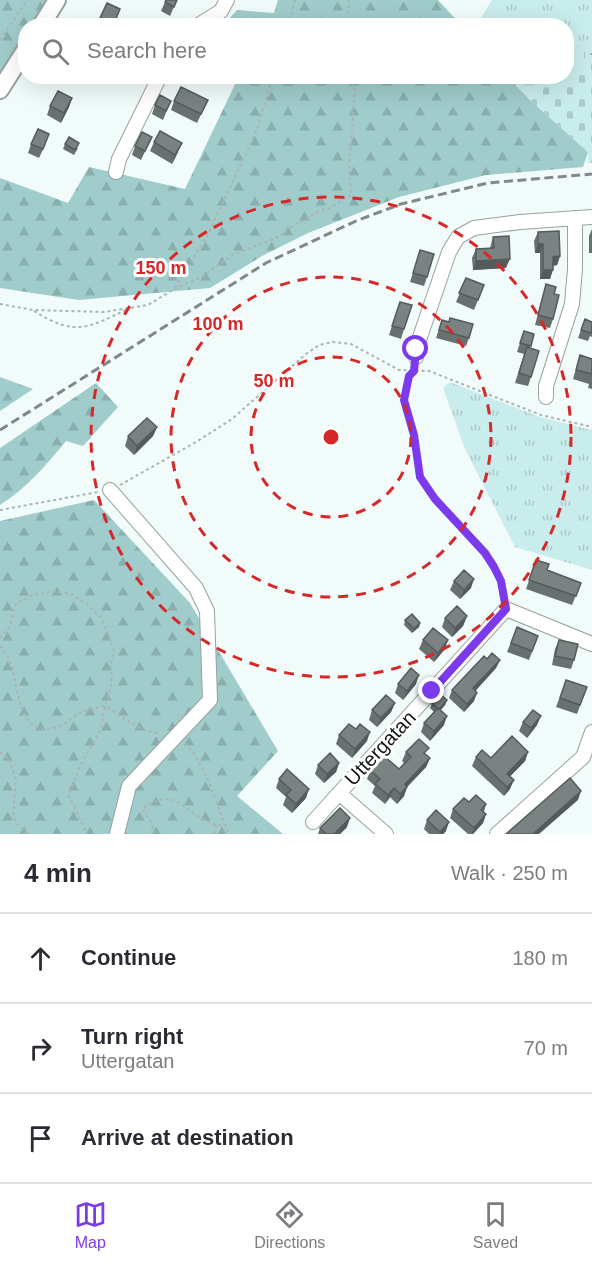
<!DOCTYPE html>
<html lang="en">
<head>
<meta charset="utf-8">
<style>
  body { margin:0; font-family:Helvetica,sans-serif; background:#f2f2f3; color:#2b2b33 }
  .stop { position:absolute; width:18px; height:18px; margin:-14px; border:4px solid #7c3aed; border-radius:50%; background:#fff }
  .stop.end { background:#7c3aed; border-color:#fff; box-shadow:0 2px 6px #0008 }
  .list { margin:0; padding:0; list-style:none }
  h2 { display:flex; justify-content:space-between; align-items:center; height:78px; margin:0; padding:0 24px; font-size:26px }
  h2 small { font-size:20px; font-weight:400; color:#7c7c81 }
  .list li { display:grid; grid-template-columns:39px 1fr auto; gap:18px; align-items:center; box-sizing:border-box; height:90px; padding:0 24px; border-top:2px solid #e1e1e2 }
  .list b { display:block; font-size:22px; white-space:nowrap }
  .list p { margin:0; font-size:20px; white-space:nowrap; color:#7c7c81 }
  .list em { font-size:20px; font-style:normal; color:#7c7c81 }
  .icon { flex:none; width:33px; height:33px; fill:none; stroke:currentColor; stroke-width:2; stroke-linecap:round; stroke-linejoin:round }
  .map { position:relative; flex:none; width:592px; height:834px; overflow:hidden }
  .search { position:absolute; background:#fff; box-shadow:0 6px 24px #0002; left:18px; right:18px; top:18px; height:66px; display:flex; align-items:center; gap:15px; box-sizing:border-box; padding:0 21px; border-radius:24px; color:#7c7c81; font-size:22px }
  .sheet { height:348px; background:#fff }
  nav { display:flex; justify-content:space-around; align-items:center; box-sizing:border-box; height:84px; border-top:2px solid #e1e1e2; background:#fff; font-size:16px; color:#7c7c81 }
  nav a { display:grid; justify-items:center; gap:3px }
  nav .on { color:#7c3aed }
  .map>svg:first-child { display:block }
</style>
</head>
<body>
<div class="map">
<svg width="592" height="834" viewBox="0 0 592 834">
  <defs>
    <pattern id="grass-tufts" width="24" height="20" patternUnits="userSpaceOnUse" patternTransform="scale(1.5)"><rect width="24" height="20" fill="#c9edec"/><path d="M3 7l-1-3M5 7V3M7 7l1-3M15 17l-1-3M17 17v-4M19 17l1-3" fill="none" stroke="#accaca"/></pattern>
    <pattern id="forest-firs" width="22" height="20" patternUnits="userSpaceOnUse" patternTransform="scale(1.5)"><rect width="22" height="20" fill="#a0cccb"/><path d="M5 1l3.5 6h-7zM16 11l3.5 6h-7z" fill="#89aeae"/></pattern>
    <pattern id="cemetery-stones" width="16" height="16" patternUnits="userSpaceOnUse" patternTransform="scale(1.5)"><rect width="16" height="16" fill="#c9edec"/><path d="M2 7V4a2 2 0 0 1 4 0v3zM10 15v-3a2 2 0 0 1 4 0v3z" fill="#accaca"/></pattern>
  </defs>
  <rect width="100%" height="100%" fill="#f1fbfa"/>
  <path fill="url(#grass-tufts)" d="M492 0H592V50H584V58L567 71 566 26H476Z
    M509 77H559L529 99Z
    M450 382 540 417 592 430V570L515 547 465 449 443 388Z"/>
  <path fill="url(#forest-firs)" d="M0 0H57L41 25 26 26 25 49 0 90Z
    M278 0H438L461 25H226V22L237 10 274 13Z
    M239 76 508 77 529 99 588 152 583 167 486 175 399 197 308 233 262 256 210 288 79 300 0 288V178L68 203 89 167 185 189Z
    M0 377 33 389 0 411Z
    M96 383 118 407 83 446 66 441C47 464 26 489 0 505V448Z
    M94 500 190 603 278 751 237 796 283 834H0V521Z"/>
  <path fill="url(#cemetery-stones)" d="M584 50H592V163H588V152L529 99 559 77 566 76 567 71 584 58Z"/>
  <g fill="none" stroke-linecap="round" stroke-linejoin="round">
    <g stroke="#99a1a1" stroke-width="16">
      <path id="minor" d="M197 26 221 11 227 0
        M116 172 119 159 160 76
        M416 357V349L449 252 458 237 474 228 520 222 592 217
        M546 397V386L572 304 575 269V218
        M110 490 196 588 207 611 210 700 129 786 117 834
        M339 793 386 834
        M313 822 506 609 592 644
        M497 834 583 757 592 732"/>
    </g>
    <g stroke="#99a1a1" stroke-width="20">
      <path id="tertiary" d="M41 26 57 0
        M0 90 26 49"/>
    </g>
    <path stroke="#acb4b3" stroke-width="2" stroke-dasharray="3 3" stroke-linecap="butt" d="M288 26 295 0
      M348 26 349 0
      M0 40 27 0
      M590 54H592
      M175 288 206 238 256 132 273 76
      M0 304 33 310 104 312 148 305 174 289 203 276 232 255 278 237 296 224 322 210 328 209 351 195 349 169 355 91 352 76
      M34 311C76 337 87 328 128 309
      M413 372C396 390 407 413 413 433 418 447 414 464 421 478 442 523 495 542 504 597
      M120 485 196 442 232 419 306 354 319 345 333 342 351 344 399 370 429 371 541 415 592 427
      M0 510 98 492
      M0 638 10 626 14 607 19 602 33 595 53 591 71 594 88 605 101 618 108 633 114 652 111 663 112 683 105 706 101 729 80 766 69 796 87 834
      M0 646C3 649 6 653 8 657 21 681 13 740 58 727 67 724 73 716 82 712 88 709 97 708 105 706L141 729 160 734
      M185 743C209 770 215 803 229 834
      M0 752 9 759 16 780 13 816 16 823 28 834
      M154 834 151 822 142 809C171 790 174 801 198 816 207 822 216 825 226 827
      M214 834 216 825"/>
    <use href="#minor" stroke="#fff" stroke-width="14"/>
    <use href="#tertiary" stroke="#fff" stroke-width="16"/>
    <path stroke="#828888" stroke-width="3" stroke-dasharray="9 4.5" stroke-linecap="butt" d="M0 430 266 263 356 221 401 204 488 183 592 174"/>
  </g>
  <path fill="#697070" d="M166 0H177L170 16 161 11Z
    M117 18 113 26H97L99 20Z
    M72 76H85L82 82Z
    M171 76H183L180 82 170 78Z
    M203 76H223L219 84Z
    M72 98 69 107 61 123 47 115 50 106Z
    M208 100 197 123 171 110 174 101Z
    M171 101 163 120 152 114 155 105Z
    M152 137 141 160 132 155 135 146Z
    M154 142 178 152 172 164 150 151Z
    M46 143 39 158 28 153 31 144Z
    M65 144 78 148 74 155 63 149Z
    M592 229V253H589V236Z
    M538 232 560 256 557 265 553 266 550 279H540V253H535L534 241Z
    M493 237 506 268 473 270 472 258 476 249 490 248Z
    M420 250 427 277 424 286 410 282Z
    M466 278 484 285 474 310 456 302Z
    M546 284 554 294 553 319 550 328 535 325Z
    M400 302 404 329 401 339 389 335Z
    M585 319 592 322V337L590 336 588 341 578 338Z
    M442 320 469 338 466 346 436 338Z
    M524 331 534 334 530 348 531 377 528 386 515 383 524 354 517 352Z
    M580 355 592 359V389L588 388 589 384 573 379Z
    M157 427 153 436 134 455 125 446 128 436Z
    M536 560 547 570 581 583 572 605 526 589Z
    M454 581 471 588 460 599 450 590Z
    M467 616 463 626 452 637 442 627 445 618Z
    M405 620 420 623 419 627 412 633 404 625Z
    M517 627 538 636 529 660 507 652Z
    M423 640 445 649 434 662 419 649Z
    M559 640 574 660 571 669 552 665 555 649Z
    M487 659 500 660 496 668 475 691 474 701 464 712 449 698 452 690Z
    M566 680 587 687 577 714 556 707Z
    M398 684H416L403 700 395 693Z
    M447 700 445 705 441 710 444 725 430 741 421 732 424 723 434 712 430 708 432 704Z
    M395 703 391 712 377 727 369 720 372 710Z
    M523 722 537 725 527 738 519 731Z
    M339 735 367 741 352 758 336 744Z
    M406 752 426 755 430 758 426 767 407 787 404 796 397 804 390 797 385 804 372 793 375 786 367 779 370 770 399 769 404 763 402 761Z
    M528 752 525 761 510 776V789L504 796 472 766 476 757 491 758Z
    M339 763 336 772 324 783 315 774 318 765Z
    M279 779 306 798 292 813 283 805 286 797 276 788Z
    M469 802 486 804 484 812 486 814 483 823 473 834H468L450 818 453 809Z
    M427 820 446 831 443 834H429L424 829Z
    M347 827 340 834H318L320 828Z"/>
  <path fill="#555b5b" d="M72 98 69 107 61 123 64 113Z
    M182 143 178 152 172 164 175 155Z
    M538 244H543L540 253H535Z
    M560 256 557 265 550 266 553 257Z
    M510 259 506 268 473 270 476 261Z
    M543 270H553L550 279H540Z
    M157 427 153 436 134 455 137 446Z
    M474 579 471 588 460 599 464 590Z
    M467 616 463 626 452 637 455 628Z
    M420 623 419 627 412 633 414 629Z
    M448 640 445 649 434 662 438 653Z
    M500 660 496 668 470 697 473 688Z
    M419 675 416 684 403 700 407 691Z
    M477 693 474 701 464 712 467 704Z
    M447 700 445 705 437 714 439 710Z
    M395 703 391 712 377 727 381 718Z
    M447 716 444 725 430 741 434 731Z
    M541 716 537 725 527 738 531 728Z
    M370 732 367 741 352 758 355 749Z
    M528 752 525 761 504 783 507 774Z
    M430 758 426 767 407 787 404 796 397 804 405 784Z
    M339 763 336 772 324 783 327 774Z
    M514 780 510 789 504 796 507 787Z
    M394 788 390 797 385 804 388 795Z
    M309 789 306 798 292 813 296 804Z
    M581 791 578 800 539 834H533Z
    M486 814 483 823 473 834H472L474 828Z
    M350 818 347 827 340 834H334Z
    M449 822 446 831 443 834H439L440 832Z"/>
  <path fill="#7a8282" stroke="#555b5b" stroke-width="1.5" d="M166 0H177L174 7 165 2Z
    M107 3 120 9 113 26 99 20Z
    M181 87 208 100 201 114 174 101Z
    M58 91 72 98 64 113 50 106Z
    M160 95 171 101 166 111 155 105Z
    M38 129 49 134 43 149 31 144Z
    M160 131 182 143 175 155 154 142Z
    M142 132 152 137 145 151 135 146Z
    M69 137 79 143 75 150 65 144Z
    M559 231 560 256 553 257V270H543V244H538V232Z
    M509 236 510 259 476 261V249L494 248 493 237Z
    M420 250 434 254 427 277 413 273Z
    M466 278 484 285 478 300 459 293Z
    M546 284 556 287 554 294 559 295 553 319 538 315Z
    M400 302 412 305 404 329 392 326Z
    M450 318 473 324 469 338 439 330 442 320 449 322Z
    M585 319 592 322V329L591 333 581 330Z
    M524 331 534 334 531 346 520 343Z
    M527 347 539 351 531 377 519 373Z
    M580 355 592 359V374L576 370Z
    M147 418 157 427 137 446 128 436Z
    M536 560 549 564 547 570 581 583 576 596 529 580Z
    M464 570 474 579 464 590 454 581Z
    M457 606 467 616 455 628 445 618Z
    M412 614 420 623 414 629 405 620Z
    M517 627 538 636 532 651 511 643Z
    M433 628 448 640 438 653 423 640Z
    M559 640 578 644 574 660 555 656Z
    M492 653 500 660 473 688 477 693 467 704 452 690 484 656 487 659Z
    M411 668 419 675 407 691 398 684Z
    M566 680 587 687 580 705 560 698Z
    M440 694 447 700 439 709 432 704Z
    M386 695 395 703 381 718 372 710Z
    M438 708 447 716 434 731 424 723Z
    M533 710 541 716 531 728 523 722Z
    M349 724 356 729 360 724 370 732 355 749 339 735Z
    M512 736 528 752 507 774 514 780 507 787 476 757 482 750 491 758Z
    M419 739 429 748 424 753 430 758 405 784 407 787 400 794 394 788 388 795 375 784 380 779 370 770 383 755 399 769 411 757 406 752Z
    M330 753 339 763 327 774 318 765Z
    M287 769 309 789 296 804 286 795 291 790 279 779Z
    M570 778 581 791 533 834H506Z
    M476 795 486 804 481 810 486 814 474 828 453 809 464 798 469 802Z
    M340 808 350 818 334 834H326L320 828Z
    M436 810 449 822 440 832 427 820Z"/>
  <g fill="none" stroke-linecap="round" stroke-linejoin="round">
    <path stroke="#7c3aed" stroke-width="8" d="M416 349 414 371 409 376 404 400 414 435 420 477 435 499 485 553 494 567 501 581 506 609 432 691"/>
  </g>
  <g fill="none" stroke="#d62828" stroke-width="3" stroke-dasharray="10 8">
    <circle cx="331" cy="437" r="80"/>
    <circle cx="331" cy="437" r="160"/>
    <circle cx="331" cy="437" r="240"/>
  </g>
  <g text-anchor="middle" stroke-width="6" stroke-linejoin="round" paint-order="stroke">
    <g font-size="20" fill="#141717" stroke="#fff">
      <text transform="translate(380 748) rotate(-47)" y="7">Uttergatan</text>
    </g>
  </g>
  <circle cx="331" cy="437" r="9" fill="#d62828" stroke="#fff" stroke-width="3"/>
  <g font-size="18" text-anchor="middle" font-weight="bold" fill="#d62828" stroke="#fff" stroke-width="6" stroke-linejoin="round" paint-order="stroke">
    <text x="161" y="274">150 m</text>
    <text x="218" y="330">100 m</text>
    <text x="274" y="387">50 m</text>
  </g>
</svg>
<div class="stop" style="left:416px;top:349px"></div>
<div class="stop end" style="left:432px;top:691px"></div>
<div class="search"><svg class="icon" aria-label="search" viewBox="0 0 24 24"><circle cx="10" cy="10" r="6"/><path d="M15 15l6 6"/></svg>Search here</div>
</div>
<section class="sheet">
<h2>4 min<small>Walk · 250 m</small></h2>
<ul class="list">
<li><svg class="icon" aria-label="ahead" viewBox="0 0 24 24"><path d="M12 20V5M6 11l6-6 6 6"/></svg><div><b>Continue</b></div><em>180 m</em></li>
<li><svg class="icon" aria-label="right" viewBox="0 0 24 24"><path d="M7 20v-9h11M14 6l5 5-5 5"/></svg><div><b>Turn right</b><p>Uttergatan</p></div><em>70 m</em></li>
<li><svg class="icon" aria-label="arrive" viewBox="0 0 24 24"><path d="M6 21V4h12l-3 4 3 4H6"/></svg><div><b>Arrive at destination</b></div></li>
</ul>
</section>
<nav>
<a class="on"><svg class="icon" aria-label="map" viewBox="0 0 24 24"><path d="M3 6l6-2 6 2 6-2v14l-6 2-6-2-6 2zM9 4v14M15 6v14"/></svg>Map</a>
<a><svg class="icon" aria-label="directions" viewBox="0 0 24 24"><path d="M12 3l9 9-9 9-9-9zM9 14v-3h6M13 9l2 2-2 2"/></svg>Directions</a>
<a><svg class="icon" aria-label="saved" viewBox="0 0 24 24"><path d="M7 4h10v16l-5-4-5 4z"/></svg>Saved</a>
</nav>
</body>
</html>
